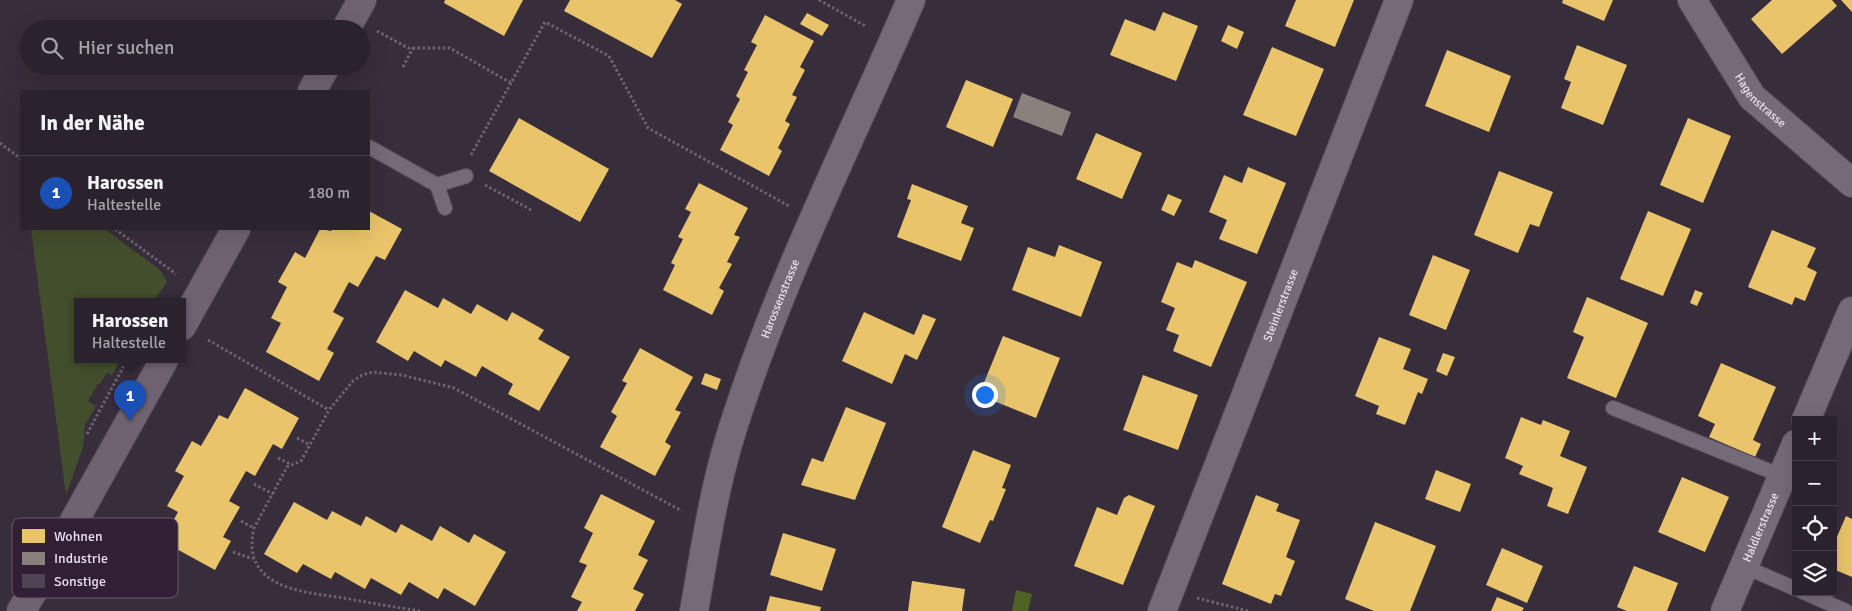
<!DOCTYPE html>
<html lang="de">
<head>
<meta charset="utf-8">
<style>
  body { margin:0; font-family:Signika,sans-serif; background:#322a34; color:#f1f3f6 }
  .controls { position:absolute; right:15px; bottom:15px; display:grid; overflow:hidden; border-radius:0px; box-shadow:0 5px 20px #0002 }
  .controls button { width:45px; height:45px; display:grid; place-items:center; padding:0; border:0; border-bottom:1px solid #463f48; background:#2a222c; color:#f1f3f6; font:25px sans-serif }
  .you { position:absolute; left:984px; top:394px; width:18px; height:18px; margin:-12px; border:4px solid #fff; border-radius:50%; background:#1a73e8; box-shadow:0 0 0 8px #1a73e833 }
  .badge { display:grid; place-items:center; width:32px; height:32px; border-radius:50%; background:#aca1af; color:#fff; font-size:16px; font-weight:700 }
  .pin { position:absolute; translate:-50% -41px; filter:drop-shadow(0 1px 2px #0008) }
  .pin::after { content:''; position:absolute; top:26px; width:18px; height:15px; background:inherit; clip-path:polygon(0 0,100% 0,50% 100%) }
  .popup { position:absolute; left:74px; top:298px; width:112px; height:65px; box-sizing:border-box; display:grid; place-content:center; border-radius:0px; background:#2a222c; filter:drop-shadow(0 1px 4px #0005); font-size:16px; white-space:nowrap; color:#a5a4a9 }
  .popup b { font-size:19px; color:#f1f3f6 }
  .popup::after { content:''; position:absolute; left:50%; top:100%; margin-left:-10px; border:10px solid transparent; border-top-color:#2a222c }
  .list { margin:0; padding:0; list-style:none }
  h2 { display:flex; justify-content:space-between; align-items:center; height:65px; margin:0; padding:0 20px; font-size:21px }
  h2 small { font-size:16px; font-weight:400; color:#a5a4a9 }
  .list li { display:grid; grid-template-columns:32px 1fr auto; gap:15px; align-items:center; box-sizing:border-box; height:75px; padding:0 20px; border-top:1px solid #463f48 }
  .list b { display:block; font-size:19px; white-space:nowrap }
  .list p { margin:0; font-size:16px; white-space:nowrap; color:#a5a4a9 }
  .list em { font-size:16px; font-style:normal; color:#a5a4a9 }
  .icon { flex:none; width:28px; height:28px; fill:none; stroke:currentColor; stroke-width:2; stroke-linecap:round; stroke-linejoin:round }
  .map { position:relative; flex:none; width:1852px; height:611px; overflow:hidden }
  .search { position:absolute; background:#2a222c; box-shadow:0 5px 20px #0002; left:20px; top:20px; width:350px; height:55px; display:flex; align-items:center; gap:12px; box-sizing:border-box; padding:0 18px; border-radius:28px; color:#a5a4a9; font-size:19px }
  .panel { position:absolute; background:#2a222c; box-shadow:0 5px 20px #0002; left:20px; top:90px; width:350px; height:140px; border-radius:0px }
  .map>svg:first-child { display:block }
</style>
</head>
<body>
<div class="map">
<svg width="1852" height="611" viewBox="0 0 1852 611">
  <rect width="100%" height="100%" fill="#382e3b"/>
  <path fill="#424e2c" d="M31 229H105L160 270 167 282 153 302H78V360H120L112 375 107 372 100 384H98L88 401 96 406 85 425 83 447 66 495Z"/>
  <path fill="#4f6424" d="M1016 590 1032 594 1028 611H1012Z"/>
  <path fill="#e9c46a" d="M445 0H523L504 36 444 3Z
    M570 0H675L682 4 652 58 564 11Z
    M1296 0H1354L1335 47 1285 26Z
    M1563 0H1613L1604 21 1562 3Z
    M1772 0H1832L1837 6 1782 54 1751 19Z
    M1841 0H1852V12Z
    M1163 12 1198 26 1176 81 1110 55 1125 19 1155 31Z
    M807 13 829 25 822 36 800 24Z
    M765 15 814 41 800 67 805 70 792 95 797 97 785 121 790 124 778 148 782 151 769 176 720 150 733 125 728 122 740 99 736 96 748 72 744 70 757 45 751 42Z
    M1228 25 1244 32 1237 49 1221 41Z
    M1577 45 1627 65 1603 125 1561 108 1571 82 1564 79Z
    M1272 47 1324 69 1296 136 1243 115Z
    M1447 50 1511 76 1489 132 1425 106Z
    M966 80 1013 99 993 147 946 127Z
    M519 118 609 169 580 222 489 171Z
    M1688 118 1731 136 1703 203 1660 185Z
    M1096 133 1142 153 1122 199 1076 179Z
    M1248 167 1286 183 1257 254 1219 239 1227 220 1209 212 1224 175 1242 183Z
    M1499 171 1553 192 1539 227 1530 224 1518 253 1474 235Z
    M699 183 748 208 734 235 740 237 727 262 732 264 719 288 724 291 712 315 663 290 675 265 671 263 683 239 678 237 691 212 685 209Z
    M912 184 968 206 961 223 974 228 961 261 897 237 911 200 907 199Z
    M1168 194 1182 200 1174 216 1161 210Z
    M369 211 402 229 385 260 376 256 358 287 349 282 333 312 344 318 327 349 334 353 319 381 266 352 281 323 271 318 287 287 278 282 295 252 305 258 320 229 331 231 332 229H369Z
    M1648 211 1691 229 1663 296 1620 279Z
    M1772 230 1816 248 1807 267 1817 272 1805 301 1795 297 1792 305 1748 287Z
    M1059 245 1102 262 1081 317 1012 290 1028 247 1055 257Z
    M1433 255 1470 270 1446 330 1409 315Z
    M1195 260 1247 282 1211 367 1173 351 1179 335 1166 330 1175 308 1161 302 1177 262 1192 268Z
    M405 290 438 308 443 298 471 314 477 304 507 321 512 312 544 330 538 339 570 357 539 411 508 394 513 384 482 366 476 377 445 360 441 367 414 351 408 361 376 342Z
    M1695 290 1703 293 1697 306 1690 303Z
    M1587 297 1648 323 1616 398 1567 378 1584 337 1573 332Z
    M864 312 914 335 923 314 936 319 917 360 905 354 892 384 842 361Z
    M1003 336 1060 358 1036 418 979 395Z
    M1379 337 1411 349 1403 369 1428 379 1422 394 1418 392 1405 425 1376 414 1379 406 1355 396Z
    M640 348 693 377 675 410 681 412 665 442 671 446 655 476 600 447 617 416 611 412 627 383 622 381Z
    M1443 353 1455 357 1447 376 1436 371Z
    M1721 363 1776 387 1753 440 1761 444 1755 457 1709 437 1715 424 1698 416Z
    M705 373 721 379 717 390 701 384Z
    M1143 375 1198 395 1178 450 1123 430Z
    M245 388 299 418 282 449 273 444 255 476 246 471 229 501 240 507 223 537 231 541 215 570 162 541 178 512 167 506 184 476 175 471 192 441 201 446 219 415 228 419Z
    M846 407 886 423 855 500 801 485 812 458 823 462Z
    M1521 417 1541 425 1543 420 1570 431 1560 456 1587 467 1568 514 1547 506 1553 488 1519 474 1523 466 1505 458Z
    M973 450 1011 465 1002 488 1006 489 993 521 990 520 980 543 942 527Z
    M1436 470 1471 484 1460 512 1425 499Z
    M1682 477 1729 497 1705 552 1658 532Z
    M601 494 655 521 638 555 648 560 633 589 644 594 635 611H577L582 602 571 597 587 565 579 562 593 533 584 528Z
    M1129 495 1155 506 1123 585 1074 566 1097 507 1117 515 1124 498Z
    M1256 495 1279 504 1276 511 1300 520 1286 557 1295 561 1281 596 1275 594 1271 604 1222 584Z
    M294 502 327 520 332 511 361 526 366 516 396 533 401 524 432 541 440 526 469 543 474 534 506 552 475 606 444 588 438 599 409 582 401 595 371 578 365 589 335 572 331 579 303 564 297 573 264 554Z
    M1846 516 1852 519V577L1833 569V546Z
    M1375 522 1436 546 1410 611H1374L1345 599Z
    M783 533 836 549 822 591 770 575Z
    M1502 548 1543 566 1527 603 1486 585Z
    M1634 566 1678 583 1667 611H1627L1617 607Z
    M912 581 965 589 962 611H908Z
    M770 596 821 607 820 611H766Z
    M1497 597 1524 608 1522 611H1491Z"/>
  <path fill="#8a817c" d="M1022 93 1071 112 1062 136 1013 117Z"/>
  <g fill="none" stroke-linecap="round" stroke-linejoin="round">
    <g stroke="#544b57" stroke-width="16">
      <path id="lane" d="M369 147 437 185 445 208
        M437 185 466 176
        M1613 408 1782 476
        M1743 566 1796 589
        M1803 592 1846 611"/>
    </g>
    <g stroke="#544b57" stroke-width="30">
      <g id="street">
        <path id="s1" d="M1692 0 1752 97 1852 183"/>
        <path d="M1806 420 1852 311"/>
        <path id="s2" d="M694 611C704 555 712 499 728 444 774 291 848 147 911 0"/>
        <path id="s3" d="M1162 611 1399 0"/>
        <path id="s4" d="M1725 611 1796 444"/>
      </g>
    </g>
    <g stroke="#544b57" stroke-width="30">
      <path id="secondary" d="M346 29 362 0
        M312 91 326 66
        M182 326 236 229
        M21 611 50 564 164 360"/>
    </g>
    <path stroke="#6d6470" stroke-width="3" stroke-dasharray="2.5 2.5" stroke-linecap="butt" d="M819 0 867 27
      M377 31 408 48H450L511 83 545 22 609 56 648 128 789 206
      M403 67 413 48
      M0 143 21 159
      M471 155 511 83
      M485 185 531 210
      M115 229 176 274
      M208 340 329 410
      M87 434 127 360
      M297 438 310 445
      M278 458 292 465
      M254 484 273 494
      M241 521 254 528
      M233 552 253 559
      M1197 598 1248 611
      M420 611C395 607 370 603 344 598 302 592 240 588 254 528L287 467 301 461 329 410 353 381 362 375 373 372 402 375 454 388 682 511"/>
    <use href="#lane" stroke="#756a78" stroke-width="14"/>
    <use href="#street" stroke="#756a78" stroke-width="28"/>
    <use href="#secondary" stroke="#6f6372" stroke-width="28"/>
  </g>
  <g text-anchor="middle" stroke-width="5" stroke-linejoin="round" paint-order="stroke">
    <g font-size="12" fill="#eadfee" stroke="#301f35">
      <text dy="4" stroke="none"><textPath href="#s1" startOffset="122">Hagenstrasse</textPath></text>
      <text dy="4" stroke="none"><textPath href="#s2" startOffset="325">Harossenstrasse</textPath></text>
      <text dy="4" stroke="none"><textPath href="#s3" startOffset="328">Steinlerstrasse</textPath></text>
      <text dy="4" stroke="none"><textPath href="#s4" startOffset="91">Haldlerstrasse</textPath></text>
    </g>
  </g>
  <rect x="12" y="518" width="166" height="80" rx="8" fill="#301f35" stroke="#68596c" stroke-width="1"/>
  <rect x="22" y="529" width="23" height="14" fill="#e9c46a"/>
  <rect x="22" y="552" width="23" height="13" fill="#8a817c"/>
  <rect x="22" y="574" width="23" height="14" fill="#4f4253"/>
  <g font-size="14" fill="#eadfee">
    <text x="54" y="541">Wohnen</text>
    <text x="54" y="563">Industrie</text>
    <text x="54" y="586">Sonstige</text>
  </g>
</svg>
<div class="controls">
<button>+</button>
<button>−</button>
<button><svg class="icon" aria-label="locate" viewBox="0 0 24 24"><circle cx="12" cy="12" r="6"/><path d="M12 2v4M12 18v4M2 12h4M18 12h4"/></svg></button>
<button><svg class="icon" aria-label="layers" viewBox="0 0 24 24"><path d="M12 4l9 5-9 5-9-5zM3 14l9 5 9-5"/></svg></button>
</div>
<div class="you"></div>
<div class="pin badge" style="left:130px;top:421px;background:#1a4fb4">1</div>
<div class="popup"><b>Harossen</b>Haltestelle</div>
<div class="search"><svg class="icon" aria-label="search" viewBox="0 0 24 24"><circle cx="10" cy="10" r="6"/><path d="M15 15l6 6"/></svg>Hier suchen</div>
<section class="panel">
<h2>In der Nähe<small></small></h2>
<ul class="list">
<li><span class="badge" style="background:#1a4fb4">1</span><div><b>Harossen</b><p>Haltestelle</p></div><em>180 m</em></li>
</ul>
</section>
</div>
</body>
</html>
